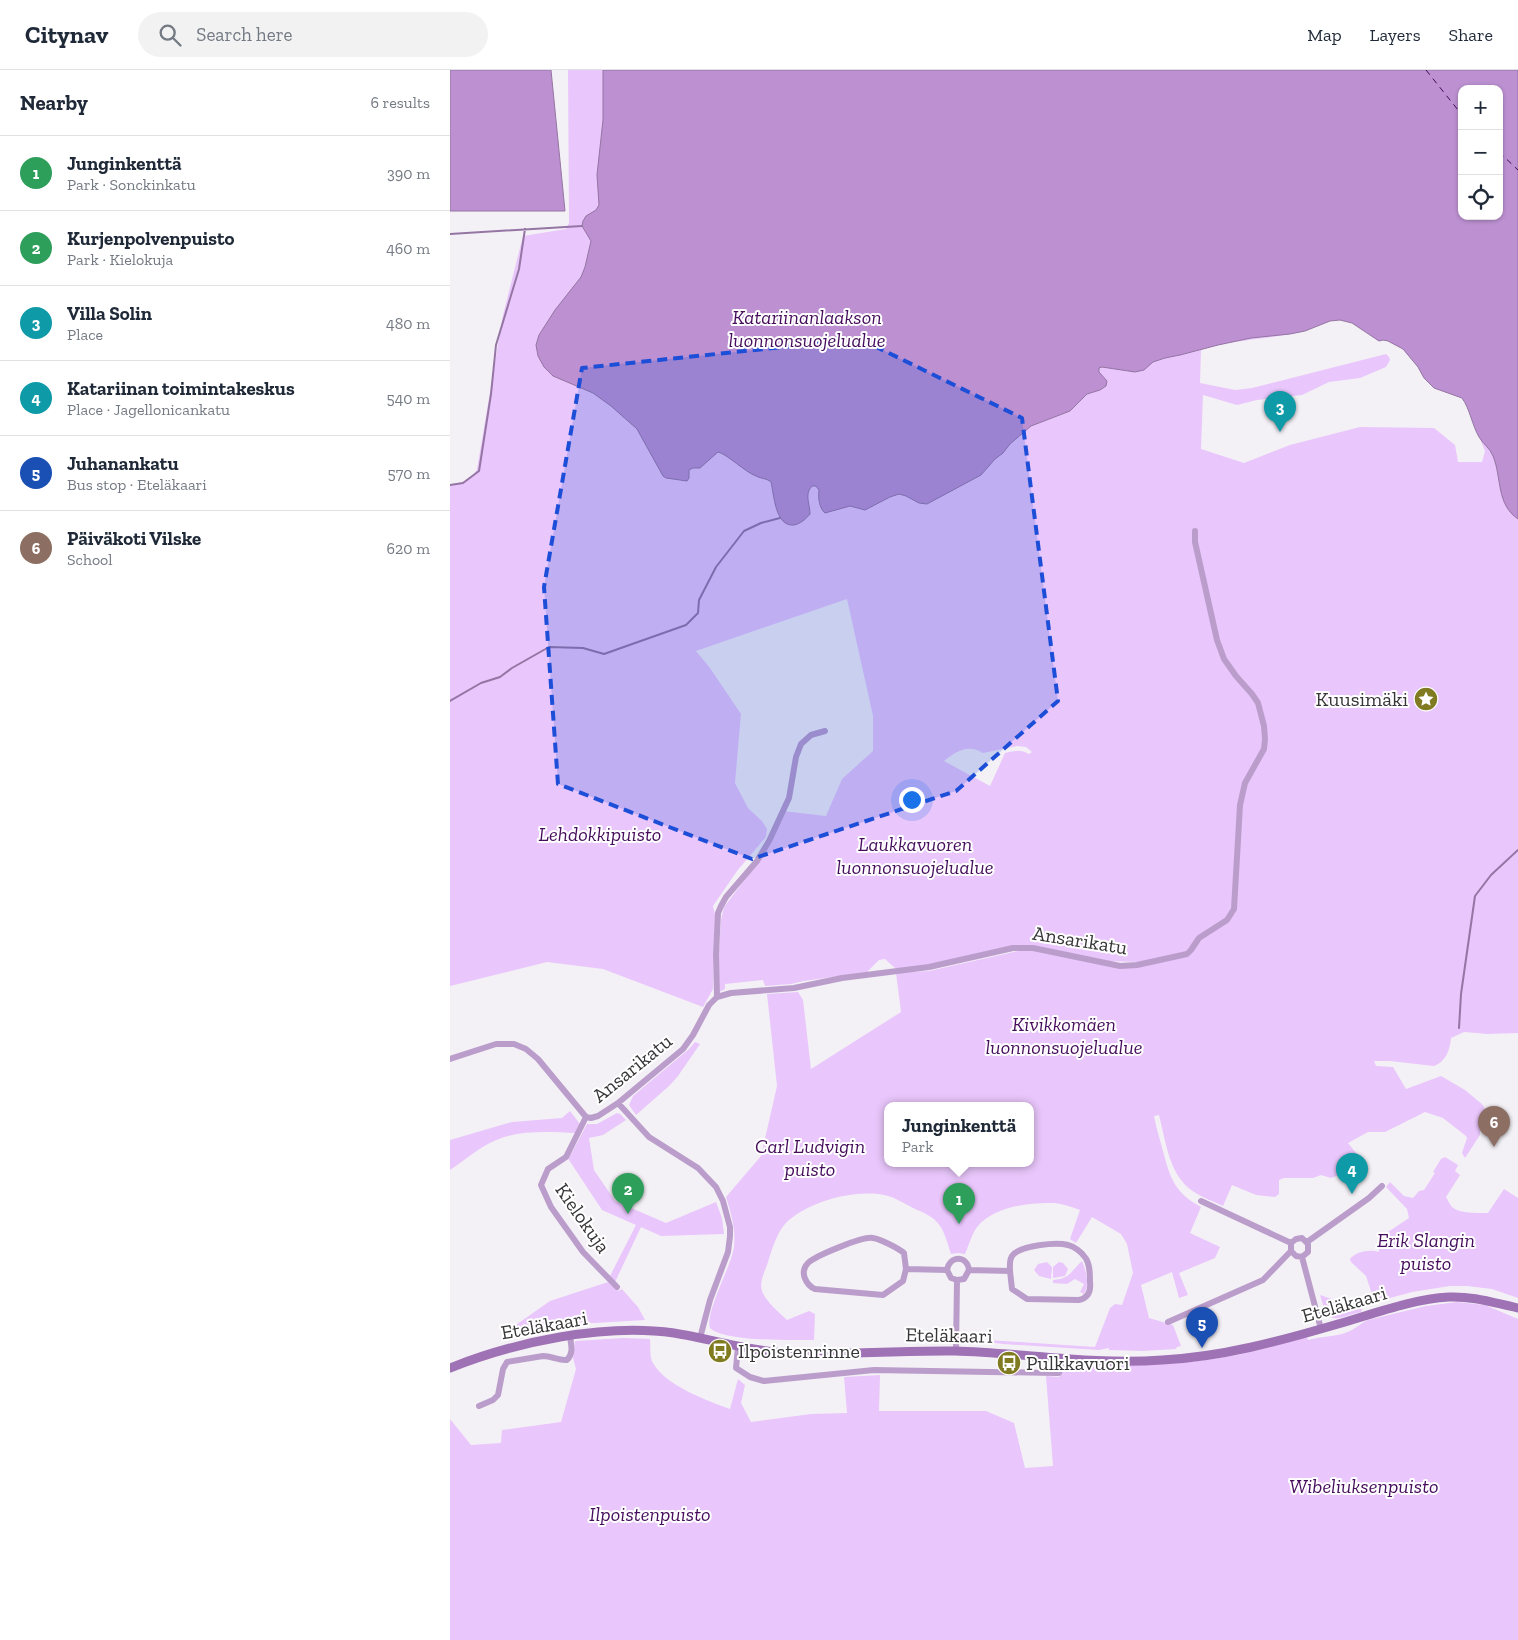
<!DOCTYPE html>
<html lang="en">
<head>
<meta charset="utf-8">
<style>
  body { margin:0; font-family:"Zilla Slab",serif; background:#f2f2f3; color:#1f2937 }
  .controls { position:absolute; right:15px; top:15px; display:grid; overflow:hidden; border-radius:10px; box-shadow:0 1px 4px #0004 }
  .controls button { width:45px; height:45px; display:grid; place-items:center; padding:0; border:0; border-bottom:1px solid #e0e1e3; background:#fff; color:#1f2937; font:25px sans-serif }
  .you { position:absolute; left:461px; top:729px; width:18px; height:18px; margin:-12px; border:4px solid #fff; border-radius:50%; background:#1a73e8; box-shadow:0 0 0 8px #1a73e833 }
  .badge { display:grid; place-items:center; width:32px; height:32px; border-radius:50%; background:#0f766e; color:#fff; font-size:16px; font-weight:700 }
  .pin { position:absolute; translate:-50% -41px; filter:drop-shadow(0 1px 2px #0008) }
  .pin::after { content:''; position:absolute; top:26px; width:18px; height:15px; background:inherit; clip-path:polygon(0 0,100% 0,50% 100%) }
  .popup { position:absolute; left:434px; top:1032px; width:150px; height:65px; box-sizing:border-box; display:grid; place-content:center; border-radius:10px; background:#fff; filter:drop-shadow(0 1px 4px #0005); font-size:16px; white-space:nowrap; color:#747a83 }
  .popup b { font-size:19px; color:#1f2937 }
  .popup::after { content:''; position:absolute; left:50%; top:100%; margin-left:-10px; border:10px solid transparent; border-top-color:#fff }
  .list { margin:0; padding:0; list-style:none }
  h2 { display:flex; justify-content:space-between; align-items:center; height:65px; margin:0; padding:0 20px; font-size:21px }
  h2 small { font-size:16px; font-weight:400; color:#747a83 }
  .list li { display:grid; grid-template-columns:32px 1fr auto; gap:15px; align-items:center; box-sizing:border-box; height:75px; padding:0 20px; border-top:1px solid #e0e1e3 }
  .list b { display:block; font-size:19px; white-space:nowrap }
  .list p { margin:0; font-size:16px; white-space:nowrap; color:#747a83 }
  .list em { font-size:16px; font-style:normal; color:#747a83 }
  .icon { flex:none; width:28px; height:28px; fill:none; stroke:currentColor; stroke-width:2; stroke-linecap:round; stroke-linejoin:round }
  .map { position:relative; flex:none; width:1068px; height:1570px; overflow:hidden }
  header { display:flex; align-items:center; gap:30px; box-sizing:border-box; height:70px; padding:0 25px; background:#fff; border-bottom:1px solid #e0e1e3 }
  header strong { font-size:24px }
  nav { display:flex; gap:28px; margin-inline-start:auto; font-size:18px }
  .search { width:350px; height:45px; background:#f2f2f3; display:flex; align-items:center; gap:12px; box-sizing:border-box; padding:0 18px; border-radius:28px; color:#747a83; font-size:19px }
  main { display:flex }
  aside { flex:1; background:#fff }
  .map>svg:first-child { display:block }
</style>
</head>
<body>
<header>
<strong>Citynav</strong>
<div class="search"><svg class="icon" aria-label="search" viewBox="0 0 24 24"><circle cx="10" cy="10" r="6"/><path d="M15 15l6 6"/></svg>Search here</div>
<nav><a>Map</a><a>Layers</a><a>Share</a></nav>
</header>
<main>
<aside>
<h2>Nearby<small>6 results</small></h2>
<ul class="list">
<li><span class="badge" style="background:#2e9e5b">1</span><div><b>Junginkenttä</b><p>Park · Sonckinkatu</p></div><em>390 m</em></li>
<li><span class="badge" style="background:#2e9e5b">2</span><div><b>Kurjenpolvenpuisto</b><p>Park · Kielokuja</p></div><em>460 m</em></li>
<li><span class="badge" style="background:#0f9aa8">3</span><div><b>Villa Solin</b><p>Place</p></div><em>480 m</em></li>
<li><span class="badge" style="background:#0f9aa8">4</span><div><b>Katariinan toimintakeskus</b><p>Place · Jagellonicankatu</p></div><em>540 m</em></li>
<li><span class="badge" style="background:#1a4fb4">5</span><div><b>Juhanankatu</b><p>Bus stop · Eteläkaari</p></div><em>570 m</em></li>
<li><span class="badge" style="background:#8d6e63">6</span><div><b>Päiväkoti Vilske</b><p>School</p></div><em>620 m</em></li>
</ul>
</aside>
<div class="map">
<svg width="1068" height="1570" viewBox="0 0 1068 1570">
  <rect width="100%" height="100%" fill="#f4f1f6"/>
  <path fill="#e9c6fb" fill-rule="evenodd" d="M118 0H540L938 271 933 270 929 271C917 264 905 250 889 250 875 249 862 259 849 262 816 270 784 269 751 280L750 313 785 320 802 318 936 284 939 287 940 290 936 297 910 308 879 312 852 325 807 330 787 335 753 325 751 379 794 393 840 375 910 357 984 358 1005 375 1008 392H1032L1035 381 1030 369 1047 367 1068 389V963L1038 964 1014 962 1001 968C1000 979 996 992 984 996L940 991H924L926 996 943 997 956 1019 991 1006 1015 1020 1033 1035 1035 1040 1030 1053V1065L1015 1088 1012 1083 1017 1068 1016 1066 993 1048 975 1042 935 1062H918L898 1073 919 1099 911 1106 895 1103 881 1108 871 1105 863 1108H834L829 1110V1124L825 1127 806 1125 782 1115 773 1136C763 1131 753 1128 744 1122 719 1106 716 1072 709 1045L704 1046C706 1058 710 1069 713 1081 720 1108 725 1123 751 1137L740 1163 770 1177 765 1188 729 1203 738 1225 729 1228 722 1202 691 1215 699 1248 723 1255 731 1276 727 1277 726 1279 693 1281 659 1280V1278L649 1280 553 1274 523 1270 516 1268 514 1260 522 1269 645 1277 660 1238 665 1234 672 1235 683 1203 677 1174 671 1164 642 1147 626 1173 620 1169 630 1140C622 1137 613 1134 604 1133 580 1132 544 1137 528 1156 522 1163 519 1175 515 1184L508 1183 501 1184C498 1175 495 1163 490 1156 484 1147 475 1143 465 1139 455 1134 445 1127 434 1125 404 1119 356 1132 335 1154 326 1165 322 1179 318 1192 315 1201 309 1212 312 1221 316 1232 329 1242 337 1250L359 1241 365 1244 364 1270C344 1270 274 1272 260 1258 255 1242 281 1197 284 1177 286 1159 281 1143 276 1127L311 1086 327 1016 317 924 348 922 353 930 361 999 451 942 446 903 479 901 573 880H583L670 896 688 892 652 891 585 876 481 895 452 898H445L435 889 429 890 417 902 354 911 341 914 315 916 313 910 275 914V919L269 922 268 897 271 850 274 837 296 808 333 741 376 746 392 709 423 681V646L397 529 246 581 260 598 291 644 285 713 298 738 312 751 317 759 316 767 287 801 263 836 266 849 264 864 263 919 253 937 153 899 97 892 0 916V415C11 413 22 410 27 399L53 245 73 166 116 159 119 153ZM567 676 576 677 582 682 579 684C570 679 565 681 555 683L540 716 494 691C507 681 518 674 533 683ZM438 1035H580V1093H438Z
    M245 972 250 974 228 1006 219 1016 186 1045 179 1035 183 1026 239 979Z
    M120 1041 130 1054 126 1063C99 1062 67 1059 42 1072 27 1079 14 1091 0 1100V1070L62 1052 112 1048Z
    M167 1043 170 1044 176 1050 153 1065 139 1068 144 1100 165 1131 216 1153 266 1132 272 1148 274 1164 211 1166 191 1157 165 1212 160 1206 186 1155 152 1140 117 1087 121 1084 137 1054H147Z
    M995 1087 1008 1095 1005 1101 1010 1105 996 1127C998 1130 1000 1135 1002 1137 1009 1144 1030 1143 1038 1143L1054 1119 1068 1128V1228L1042 1219 1017 1216H1000L962 1222 929 1231V1226L922 1224 916 1206 901 1192 900 1189C906 1181 920 1179 929 1182V1168L959 1148 957 1139 936 1117 940 1112 954 1126 963 1128 969 1121 974 1120 985 1103 983 1102 991 1089Z
    M632 1191C636 1201 640 1214 634 1224L630 1222 634 1214 625 1209 617 1214 603 1213V1210C620 1209 621 1201 632 1191Z
    M597 1192 602 1197 601 1209 589 1206 584 1200 588 1194Z
    M609 1192 613 1193 618 1199 615 1206 603 1208V1197Z
    M158 1212 168 1221 172 1219 188 1237 195 1250 145 1253 116 1252 73 1258 53 1264 100 1231Z
    M870 1225 912 1239 911 1242C883 1249 879 1257 870 1225Z
    M1007 1232 1035 1235 1068 1249V1570H0V1349L21 1375 51 1373 52 1360 111 1352 126 1299 123 1288 125 1271 174 1268 200 1269C201 1276 199 1287 203 1293 216 1316 256 1330 280 1339L288 1309 295 1315 291 1333 301 1352 361 1344 397 1343 394 1307 430 1305 429 1341H536L564 1353 575 1398 603 1396 596 1306 609 1307 614 1296C662 1295 709 1296 756 1290 791 1286 824 1276 857 1267L858 1270C872 1266 887 1267 900 1261 906 1258 911 1253 918 1250L976 1236Z"/>
  <path fill="#bc90d1" stroke="#9475a3" fill-rule="evenodd" d="M0 0H101L115 141H0Z
    M153 0H1068V449C1046 434 1052 408 1043 386 1040 378 1033 374 1029 367 1022 355 1020 339 1012 328L984 318 974 308 968 297 953 279 938 271 933 270 929 271 902 253 890 250 880 251 855 261 840 264 801 268 768 275 730 285 715 288 703 292 694 300 685 302 652 297 649 298V302L657 311 656 316 650 320 637 324 620 341 581 356 560 374 553 383 545 389 531 405 477 434 469 433 456 426 449 424 440 427 415 440 400 436 375 443C369 438 368 427 369 420L366 416H362C354 424 360 434 360 444 356 449 350 454 344 455 325 457 324 424 321 412 316 408 312 409 306 406 295 402 277 384 268 382L250 398H243L239 400V408L237 411 216 408 213 406 187 359 161 336 143 323 103 306 94 297 88 286 86 275 89 265 105 240 131 207 135 197 141 171 132 156 133 151 136 146 146 140 149 135 147 105 153 50ZM1012 19H1049V146H1012Z"/>
  <g fill="none" stroke-linecap="round" stroke-linejoin="round">
    <path stroke="#9475a3" stroke-width="2" d="M0 164 132 156
      M0 415 13 413 29 401 41 324 46 275 69 199 75 159
      M0 631 31 613 50 607 62 598 99 577 133 578 154 584 236 555 248 543 249 530 266 497 294 461 311 453 330 448
      M1009 958 1011 924 1025 826 1041 805 1068 780"/>
    <path stroke="#430858" stroke-width="1" stroke-dasharray="6 5" stroke-linecap="butt" d="M976 0 1012 45
      M1049 82 1068 100"/>
    <path stroke="#bb9dcb" stroke-width="6" d="M267 927 266 884 268 843 271 836 276 827 307 791 319 771 339 728 346 687 351 674 361 665 375 661
      M0 989 46 974H64L76 979 88 989 136 1047
      M168 1033 199 1067 248 1098 266 1117 273 1131 280 1157V1166L278 1182 260 1230 250 1268
      M136 1047 141 1048 148 1046 168 1033 233 979 243 965 259 935 267 927 281 923 344 918 392 908 479 897 563 878H583L670 896 687 895 737 884 741 880 749 868 777 850 784 839 790 735 795 713 814 679 815 669 814 656 808 633 802 624 786 606 774 589 767 570 745 472V461
      M136 1047 116 1087 98 1099 91 1115 101 1137 133 1182 167 1217
      M751 1131 841 1173
      M857 1172 919 1128 932 1116
      M852 1187 846 1186 841 1181V1173L846 1169 852 1168 858 1174V1182L852 1187 871 1259
      M456 1199 453 1211 433 1225 365 1219C356 1215 349 1202 358 1193 365 1186 413 1166 423 1168 430 1169 448 1178 454 1183L456 1199 497 1200 501 1208 507 1210
      M497 1200C500 1185 517 1185 519 1200
      M507 1210 514 1209 519 1200 560 1201 562 1219 577 1229 629 1230C638 1228 641 1221 640 1212 640 1204 640 1192 634 1186 631 1182 624 1176 618 1175 607 1172 570 1175 562 1186 559 1191 560 1196 560 1201
      M718 1252 813 1210 841 1181
      M288 1277 286 1298 300 1307 314 1311 424 1300 605 1303H609L612 1288
      M506 1281 507 1210
      M29 1336 43 1330 48 1325 53 1299 57 1292 93 1286C102 1286 109 1291 117 1290 124 1283 121 1275 120 1266"/>
    <path stroke="#9f72b5" stroke-width="9" d="M0 1298C65 1272 154 1253 224 1263 262 1269 298 1281 336 1283 393 1286 449 1280 505 1281 574 1283 643 1295 712 1290 772 1287 830 1271 888 1254 923 1244 962 1229 999 1227 1023 1226 1044 1233 1068 1238"/>
  </g>
  <path fill="#1d4ed8" fill-opacity="0.2" stroke="#1d4ed8" stroke-width="4" stroke-dasharray="10 6" stroke-linejoin="round" d="M410 269 572 348 608 631 506 721 302 789 108 714 94 517 132 298Z"/>
  <defs>
    <g id="sight-disc" transform="scale(1.25)"><circle r="9.5" fill="#807a21" stroke="#fff"/><path d="M0-6L1.8-2.2L6-1.7L2.9 1.2L3.7 5.4L0 3.3L-3.7 5.4L-2.9 1.2L-6-1.7L-1.8-2.2Z" fill="#fff"/></g>
    <g id="bus-disc" transform="scale(1.25)"><circle r="9.5" fill="#807a21" stroke="#fff"/><path d="M-5-6H5V4H4V6H2V4H-2V6H-4V4H-5ZM-3.5-4V0h7V-4ZM-3.5 1.2v1.5H-2V1.2ZM2 1.2v1.5H3.5V1.2Z" fill="#fff"/></g>
  </defs>
  <g fill-rule="evenodd">
    <use href="#sight-disc" x="976" y="629"/>
    <use href="#bus-disc" x="270" y="1281"/>
    <use href="#bus-disc" x="559" y="1293"/>
  </g>
  <g text-anchor="middle" stroke-width="4" stroke-linejoin="round" paint-order="stroke">
    <g font-size="20" font-style="italic" fill="#460d5c" stroke="#fff">
      <text x="357" y="254">Katariinanlaakson<tspan x="357" dy="23">luonnonsuojelualue</tspan></text>
      <text x="150" y="771">Lehdokkipuisto</text>
      <text x="465" y="781">Laukkavuoren<tspan x="465" dy="23">luonnonsuojelualue</tspan></text>
      <text x="614" y="961">Kivikkomäen<tspan x="614" dy="23">luonnonsuojelualue</tspan></text>
      <text x="360" y="1083">Carl Ludvigin<tspan x="360" dy="23">puisto</tspan></text>
      <text x="976" y="1177">Erik Slangin<tspan x="976" dy="23">puisto</tspan></text>
      <text x="914" y="1423">Wibeliuksenpuisto</text>
      <text x="200" y="1451">Ilpoistenpuisto</text>
    </g>
    <g font-size="20" fill="#363537" stroke="#fff" text-anchor="start">
      <text x="958" y="636" text-anchor="end">Kuusimäki</text>
      <text x="288" y="1288">Ilpoistenrinne</text>
      <text x="576" y="1300">Pulkkavuori</text>
    </g>
    <g font-size="20" fill="#363537" stroke="#fff">
      <text transform="translate(630 870) rotate(9)" y="7">Ansarikatu</text>
      <text transform="translate(182 998) rotate(-39)" y="7">Ansarikatu</text>
      <text transform="translate(133 1148) rotate(55)" y="7">Kielokuja</text>
      <text transform="translate(894 1234) rotate(-16)" y="7">Eteläkaari</text>
      <text transform="translate(94 1255) rotate(-10)" y="7">Eteläkaari</text>
      <text transform="translate(499 1265) rotate(1)" y="7">Eteläkaari</text>
    </g>
  </g>
</svg>
<div class="controls">
<button>+</button>
<button>−</button>
<button><svg class="icon" aria-label="locate" viewBox="0 0 24 24"><circle cx="12" cy="12" r="6"/><path d="M12 2v4M12 18v4M2 12h4M18 12h4"/></svg></button>
</div>
<div class="you"></div>
<div class="pin badge" style="left:509px;top:1154px;background:#2e9e5b">1</div>
<div class="popup"><b>Junginkenttä</b>Park</div>
<div class="pin badge" style="left:178px;top:1144px;background:#2e9e5b">2</div>
<div class="pin badge" style="left:830px;top:362px;background:#0f9aa8">3</div>
<div class="pin badge" style="left:902px;top:1124px;background:#0f9aa8">4</div>
<div class="pin badge" style="left:752px;top:1278px;background:#1a4fb4">5</div>
<div class="pin badge" style="left:1044px;top:1077px;background:#8d6e63">6</div>
</div>
</main>
</body>
</html>
